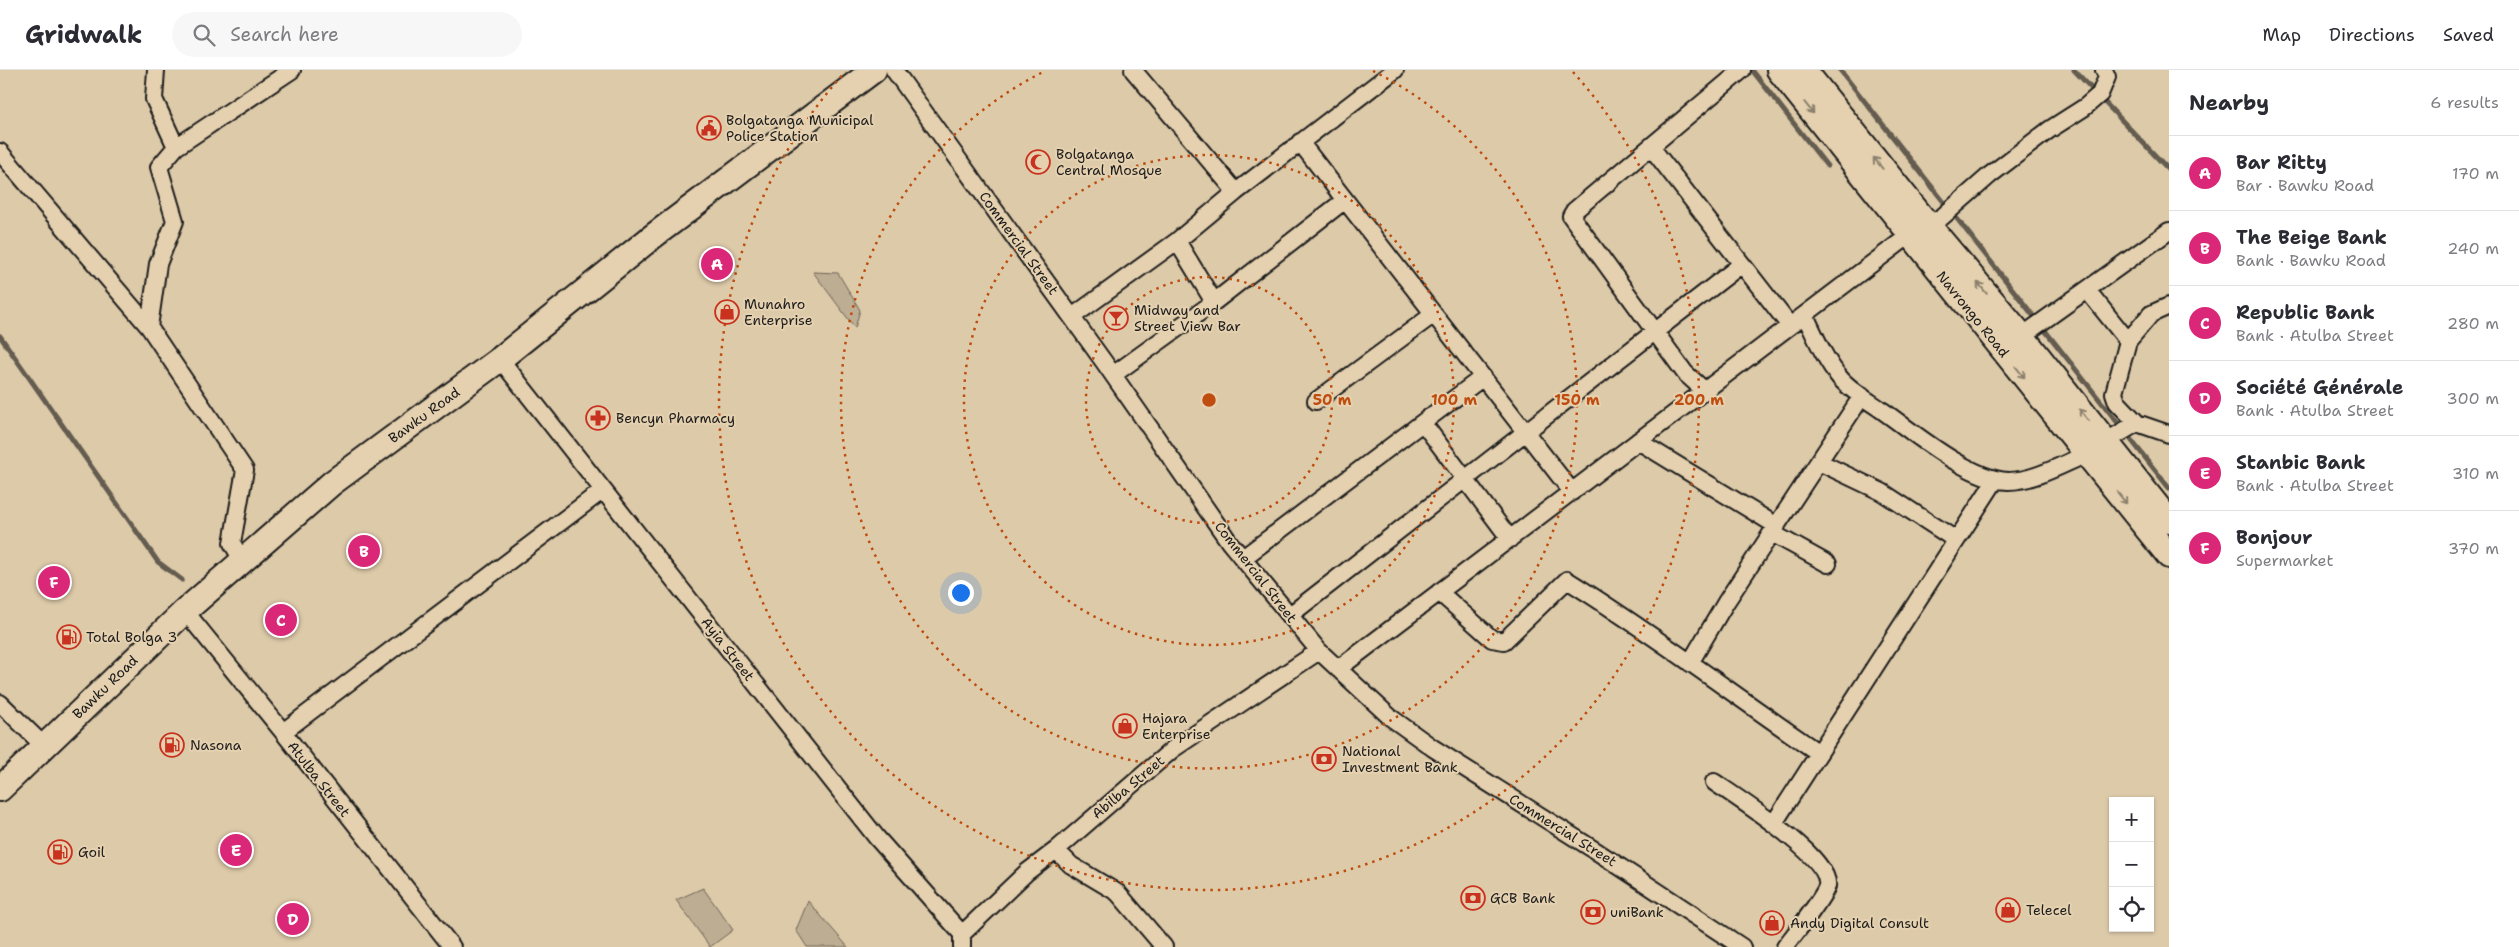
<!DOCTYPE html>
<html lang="en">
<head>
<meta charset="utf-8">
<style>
  body { margin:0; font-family:"Shantell Sans",sans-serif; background:#f7f7f7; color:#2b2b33 }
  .controls { position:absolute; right:15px; bottom:15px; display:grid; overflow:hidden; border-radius:0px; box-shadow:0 1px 4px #0004 }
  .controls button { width:45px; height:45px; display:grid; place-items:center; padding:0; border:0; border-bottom:1px solid #e1e1e2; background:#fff; color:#2b2b33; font:25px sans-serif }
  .you { position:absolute; left:960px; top:522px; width:18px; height:18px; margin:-12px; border:4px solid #fff; border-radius:50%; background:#1a73e8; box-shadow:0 0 0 8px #1a73e833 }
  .badge { display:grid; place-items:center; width:32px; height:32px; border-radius:50%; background:#db2777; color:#fff; font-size:16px; font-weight:700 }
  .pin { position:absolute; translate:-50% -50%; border:2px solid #fff; box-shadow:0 1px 5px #0006 }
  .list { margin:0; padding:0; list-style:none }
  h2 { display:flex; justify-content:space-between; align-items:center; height:65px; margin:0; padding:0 20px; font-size:21px }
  h2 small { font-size:16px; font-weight:400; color:#7c7c81 }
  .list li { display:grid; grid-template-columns:32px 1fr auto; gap:15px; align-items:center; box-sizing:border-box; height:75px; padding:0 20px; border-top:1px solid #e1e1e2 }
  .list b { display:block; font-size:19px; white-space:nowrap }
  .list p { margin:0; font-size:16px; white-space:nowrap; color:#7c7c81 }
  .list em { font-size:16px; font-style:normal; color:#7c7c81 }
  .icon { flex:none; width:28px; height:28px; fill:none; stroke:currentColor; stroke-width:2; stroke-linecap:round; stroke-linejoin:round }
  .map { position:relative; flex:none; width:2169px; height:877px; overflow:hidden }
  header { display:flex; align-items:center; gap:30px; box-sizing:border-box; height:70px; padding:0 25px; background:#fff; border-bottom:1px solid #e1e1e2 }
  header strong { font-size:24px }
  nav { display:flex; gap:28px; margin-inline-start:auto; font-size:18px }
  .search { width:350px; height:45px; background:#f7f7f7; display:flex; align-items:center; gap:12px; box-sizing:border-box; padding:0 18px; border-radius:28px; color:#7c7c81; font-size:19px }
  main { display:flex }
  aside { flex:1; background:#fff }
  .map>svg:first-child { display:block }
</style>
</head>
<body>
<header>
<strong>Gridwalk</strong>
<div class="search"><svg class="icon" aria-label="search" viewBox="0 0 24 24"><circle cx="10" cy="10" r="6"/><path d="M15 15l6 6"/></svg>Search here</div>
<nav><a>Map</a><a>Directions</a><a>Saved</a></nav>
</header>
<main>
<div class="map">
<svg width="2169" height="877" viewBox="0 0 2169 877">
  <rect width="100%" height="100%" fill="#ddcaa9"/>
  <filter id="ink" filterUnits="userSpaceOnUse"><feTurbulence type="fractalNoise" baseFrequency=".02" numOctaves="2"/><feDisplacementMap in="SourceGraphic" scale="10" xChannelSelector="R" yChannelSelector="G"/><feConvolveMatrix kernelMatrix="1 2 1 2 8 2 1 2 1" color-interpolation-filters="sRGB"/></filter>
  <g filter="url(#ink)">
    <path fill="#bdad92" stroke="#6c6457" d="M813 202 838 203 860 240 855 258Z
      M703 818 733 860 710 877 676 830Z
      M808 831 848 877H807L796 860Z"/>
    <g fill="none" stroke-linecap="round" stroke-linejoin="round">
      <path stroke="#635c50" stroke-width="5" d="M1752 0 1827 96
        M1840 0 2169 418
        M2074 0 2169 100
        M0 266 158 492 182 510"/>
      <g stroke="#1c1c1c" stroke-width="20">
        <path id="minor" d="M156 0 154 29 176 77
          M894 0 1104 292 1230 473 1319 581 1390 647 1433 678 1596 781 1742 877
          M1133 0 1236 122
          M1300 72 1572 422
          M1651 77 1790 256
          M0 82 149 257 245 400 232 473 242 490
          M1177 171 1214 232
          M2087 220 2128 271
          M1805 245C1815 266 1825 290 1840 308 1851 321 1869 331 1883 341 1913 362 1970 410 2008 411 2034 411 2063 394 2087 384
          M1072 247 1177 171 1236 122 1395 0
          M149 257 158 194 175 151 159 97 176 77 292 0
          M2022 266 2169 161
          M500 289 877 768 962 864
          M1113 305 1214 232 1345 130
          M1705 321 1685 303 1571 146 1574 141 1742 0
          M1316 331 1434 244
          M1423 353 1510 469
          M2137 353 2117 332 2114 323 2128 271 2151 244 2169 236
          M1638 371 1777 456
          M2105 372 2137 353 2169 364
          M1819 392 1882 422 1956 470
          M1772 463 1828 494
          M1243 488 1483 307
          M1439 522 1492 569 1504 571 1567 510C1654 564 1735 626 1819 683
          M185 541 283 662 452 877
          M1290 545 1742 194
          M1690 593 1726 532 1862 326
          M1338 599 1911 164 1942 147 1990 105 2049 60 2085 37 2100 24 2107 7 2104 0
          M0 633 44 676
          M283 662 603 420
          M1714 712C1737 728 1832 788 1827 816 1824 827 1794 865 1785 877
          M1774 753 1996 409
          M1056 780 1071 795 1118 823 1164 877
          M962 877V864L1027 802 1056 780 1173 679 1319 581"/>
      </g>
      <g stroke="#1c1c1c" stroke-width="28">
        <path id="highway" d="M1779 0C1908 163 2039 324 2169 486
          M1804 0 1929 156 2022 266 2169 451
          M0 719 185 541 332 413 500 289 652 167 874 0"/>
      </g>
      <use href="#minor" stroke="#e5d1af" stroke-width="16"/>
      <use href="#highway" stroke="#e5d1af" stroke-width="24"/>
    </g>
    <defs><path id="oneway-shaft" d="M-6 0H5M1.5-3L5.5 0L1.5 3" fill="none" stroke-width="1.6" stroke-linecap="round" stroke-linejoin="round" transform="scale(1.25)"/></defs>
    <g stroke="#8b806d">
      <use href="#oneway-shaft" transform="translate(1809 38) rotate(51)"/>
      <use href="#oneway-shaft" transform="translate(1878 93) rotate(-129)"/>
      <use href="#oneway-shaft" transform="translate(1982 218) rotate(-130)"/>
      <use href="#oneway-shaft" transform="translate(2020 302) rotate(51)"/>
      <use href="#oneway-shaft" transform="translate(2084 345) rotate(-128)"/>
      <use href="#oneway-shaft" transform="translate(2122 428) rotate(51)"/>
    </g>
  </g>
  <g fill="none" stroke="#bf4d0f" stroke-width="2.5" stroke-dasharray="2.5 5">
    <circle cx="1209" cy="330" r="123"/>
    <circle cx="1209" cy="330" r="245"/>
    <path d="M1373 1A368 368 0 1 1 1045 1"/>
    <path d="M1573 2A490 490 0 1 1 845 2"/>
  </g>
  <defs>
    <g id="civic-ring" transform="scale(1.25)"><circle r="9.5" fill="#e5d1af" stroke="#c8321e" stroke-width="1.5"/><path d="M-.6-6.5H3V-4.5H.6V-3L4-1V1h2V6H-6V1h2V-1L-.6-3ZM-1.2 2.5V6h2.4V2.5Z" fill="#c8321e"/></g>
    <g id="mosque-ring" transform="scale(1.25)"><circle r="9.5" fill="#e5d1af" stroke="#c8321e" stroke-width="1.5"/><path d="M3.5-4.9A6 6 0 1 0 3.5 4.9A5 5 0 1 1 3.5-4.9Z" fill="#c8321e"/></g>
    <g id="shop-ring" transform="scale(1.25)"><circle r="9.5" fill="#e5d1af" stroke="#c8321e" stroke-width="1.5"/><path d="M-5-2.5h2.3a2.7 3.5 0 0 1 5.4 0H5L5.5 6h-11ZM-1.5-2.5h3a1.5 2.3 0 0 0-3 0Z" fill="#c8321e"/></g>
    <g id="bar-ring" transform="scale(1.25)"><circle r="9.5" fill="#e5d1af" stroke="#c8321e" stroke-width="1.5"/><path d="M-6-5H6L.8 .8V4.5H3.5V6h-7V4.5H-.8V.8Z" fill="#c8321e"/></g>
    <g id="pharmacy-ring" transform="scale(1.25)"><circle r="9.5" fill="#e5d1af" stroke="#c8321e" stroke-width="1.5"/><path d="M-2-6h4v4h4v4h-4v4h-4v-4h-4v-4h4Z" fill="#c8321e"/></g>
    <g id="fuel-ring" transform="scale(1.25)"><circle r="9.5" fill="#e5d1af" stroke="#c8321e" stroke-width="1.5"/><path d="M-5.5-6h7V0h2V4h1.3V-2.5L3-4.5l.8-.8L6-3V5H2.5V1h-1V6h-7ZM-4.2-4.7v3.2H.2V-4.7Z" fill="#c8321e"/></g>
    <g id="bank-ring" transform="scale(1.25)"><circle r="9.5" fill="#e5d1af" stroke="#c8321e" stroke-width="1.5"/><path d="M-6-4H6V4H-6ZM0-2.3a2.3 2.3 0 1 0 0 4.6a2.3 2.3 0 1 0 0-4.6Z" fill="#c8321e"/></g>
  </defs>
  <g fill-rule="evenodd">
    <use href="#civic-ring" x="709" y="58"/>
    <use href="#mosque-ring" x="1038" y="92"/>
    <use href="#shop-ring" x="727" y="242"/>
    <use href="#bar-ring" x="1116" y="248"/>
    <use href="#pharmacy-ring" x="598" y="348"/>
    <use href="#fuel-ring" x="69" y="567"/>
    <use href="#shop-ring" x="1125" y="656"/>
    <use href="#fuel-ring" x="172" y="675"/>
    <use href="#bank-ring" x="1324" y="689"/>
    <use href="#fuel-ring" x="60" y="782"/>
    <use href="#bank-ring" x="1473" y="828"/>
    <use href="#shop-ring" x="2008" y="840"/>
    <use href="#bank-ring" x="1593" y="842"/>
    <use href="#shop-ring" x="1772" y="853"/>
  </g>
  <g text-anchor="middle" stroke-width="4" stroke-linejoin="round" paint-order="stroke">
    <g font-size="14" fill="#1c1c1c" stroke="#e5d1af" text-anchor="start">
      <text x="726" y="55">Bolgatanga Municipal<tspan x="726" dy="16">Police Station</tspan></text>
      <text x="1056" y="89">Bolgatanga<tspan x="1056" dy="16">Central Mosque</tspan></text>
      <text x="744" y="239">Munahro<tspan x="744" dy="16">Enterprise</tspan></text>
      <text x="1134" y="245">Midway and<tspan x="1134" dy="16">Street View Bar</tspan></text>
      <text x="616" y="353">Bencyn Pharmacy</text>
      <text x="86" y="572">Total Bolga 3</text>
      <text x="1142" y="653">Hajara<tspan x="1142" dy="16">Enterprise</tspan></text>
      <text x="190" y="680">Nasona</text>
      <text x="1342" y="686">National<tspan x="1342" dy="16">Investment Bank</tspan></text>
      <text x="78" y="787">Goil</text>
      <text x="1490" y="833">GCB Bank</text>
      <text x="2026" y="845">Telecel</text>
      <text x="1610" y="847">uniBank</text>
      <text x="1790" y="858">Andy Digital Consult</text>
    </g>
    <g font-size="14" fill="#1c1c1c" stroke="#e5d1af">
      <text transform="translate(1019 173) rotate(54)" y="5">Commercial Street</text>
      <text transform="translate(1973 244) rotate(51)" y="5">Navrongo Road</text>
      <text transform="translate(424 345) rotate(-36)" y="5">Bawku Road</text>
      <text transform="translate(1256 502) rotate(52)" y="5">Commercial Street</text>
      <text transform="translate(728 579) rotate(52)" y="5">Ayia Street</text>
      <text transform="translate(105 617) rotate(-44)" y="5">Bawku Road</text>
      <text transform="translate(319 709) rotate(52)" y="5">Atulba Street</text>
      <text transform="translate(1128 717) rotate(-40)" y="5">Abilba Street</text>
      <text transform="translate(1563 760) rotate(32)" y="5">Commercial Street</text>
    </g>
  </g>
  <circle cx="1209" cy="330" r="8" fill="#bf4d0f" stroke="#e5d1af" stroke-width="2.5"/>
  <g font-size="15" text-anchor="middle" font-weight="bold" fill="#bf4d0f" stroke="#e5d1af" stroke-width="4" stroke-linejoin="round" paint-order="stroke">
    <text x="1332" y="335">50 m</text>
    <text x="1454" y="335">100 m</text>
    <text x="1577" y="335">150 m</text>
    <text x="1699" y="335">200 m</text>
  </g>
</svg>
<div class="controls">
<button>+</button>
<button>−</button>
<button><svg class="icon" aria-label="locate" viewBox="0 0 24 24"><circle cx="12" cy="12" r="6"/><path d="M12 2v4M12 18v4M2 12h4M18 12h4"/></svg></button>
</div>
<div class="you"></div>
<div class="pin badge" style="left:717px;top:194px">A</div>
<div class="pin badge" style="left:364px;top:481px">B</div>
<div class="pin badge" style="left:281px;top:550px">C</div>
<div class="pin badge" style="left:293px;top:849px">D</div>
<div class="pin badge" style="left:236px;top:780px">E</div>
<div class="pin badge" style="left:54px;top:512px">F</div>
</div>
<aside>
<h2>Nearby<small>6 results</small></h2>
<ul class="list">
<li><span class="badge">A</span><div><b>Bar Ritty</b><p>Bar · Bawku Road</p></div><em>170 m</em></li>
<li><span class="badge">B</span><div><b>The Beige Bank</b><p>Bank · Bawku Road</p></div><em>240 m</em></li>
<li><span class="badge">C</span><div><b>Republic Bank</b><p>Bank · Atulba Street</p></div><em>280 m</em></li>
<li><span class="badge">D</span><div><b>Société Générale</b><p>Bank · Atulba Street</p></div><em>300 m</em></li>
<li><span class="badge">E</span><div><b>Stanbic Bank</b><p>Bank · Atulba Street</p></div><em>310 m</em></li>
<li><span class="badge">F</span><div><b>Bonjour</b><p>Supermarket</p></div><em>370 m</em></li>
</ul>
</aside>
</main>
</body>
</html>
